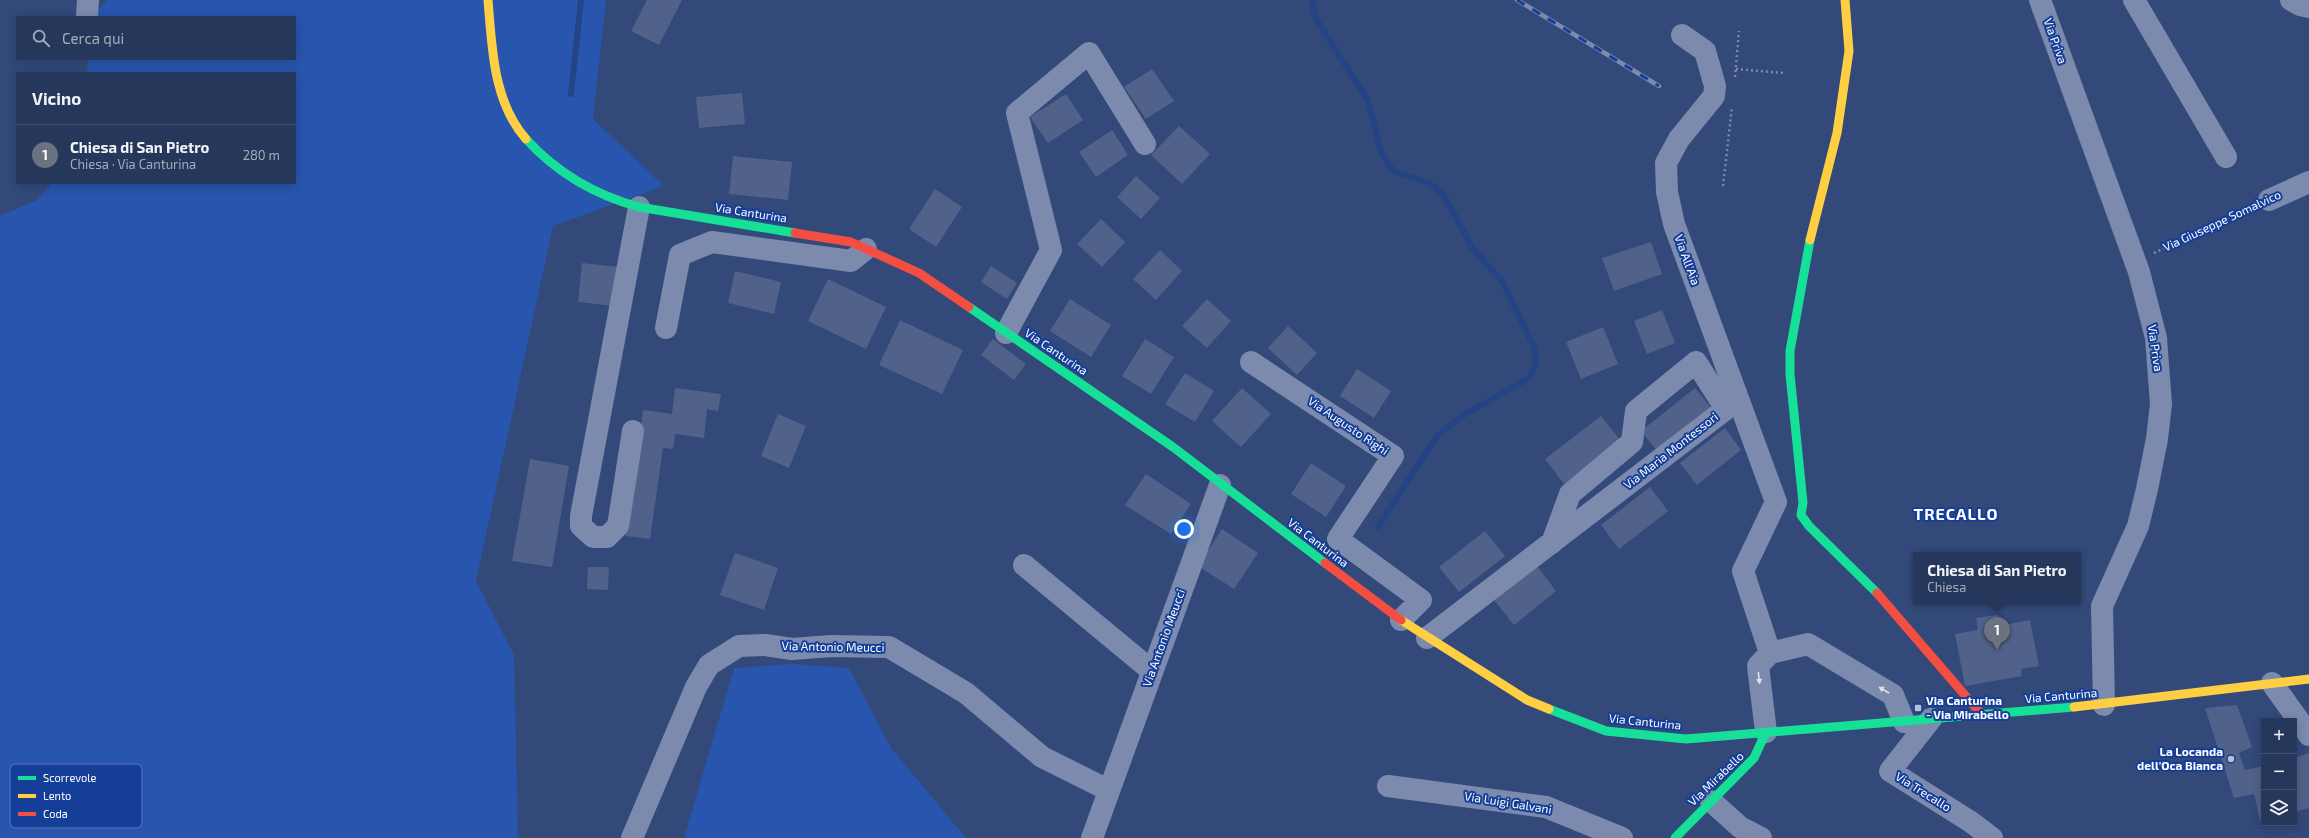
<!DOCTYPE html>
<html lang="it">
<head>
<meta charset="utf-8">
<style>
  body { margin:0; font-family:"Exo 2",sans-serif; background:#324265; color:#f1f3f6 }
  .controls { position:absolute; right:12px; bottom:12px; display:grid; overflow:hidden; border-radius:0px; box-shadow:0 2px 10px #0003 }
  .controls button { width:36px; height:36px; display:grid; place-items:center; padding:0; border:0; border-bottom:1px solid #425172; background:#26375c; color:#f1f3f6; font:20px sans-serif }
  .you { position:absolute; left:1184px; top:529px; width:14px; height:14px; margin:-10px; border:3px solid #fff; border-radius:50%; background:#1a73e8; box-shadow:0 0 0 6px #1a73e833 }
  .badge { display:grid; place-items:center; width:26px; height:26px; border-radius:50%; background:#95b2f1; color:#fff; font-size:13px; font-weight:700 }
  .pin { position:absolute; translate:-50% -33px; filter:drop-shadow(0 1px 2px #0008) }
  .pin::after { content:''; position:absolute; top:21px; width:14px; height:12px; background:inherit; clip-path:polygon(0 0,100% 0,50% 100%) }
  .popup { position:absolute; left:1913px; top:552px; width:168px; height:52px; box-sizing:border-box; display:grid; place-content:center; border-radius:0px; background:#26375c; filter:drop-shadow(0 1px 3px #0005); font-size:13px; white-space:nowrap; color:#a4acbb }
  .popup b { font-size:15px; color:#f1f3f6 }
  .popup::after { content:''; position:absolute; left:50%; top:100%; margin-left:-8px; border:8px solid transparent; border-top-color:#26375c }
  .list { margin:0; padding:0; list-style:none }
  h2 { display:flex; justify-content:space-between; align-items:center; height:52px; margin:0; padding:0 16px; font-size:17px }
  h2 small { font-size:13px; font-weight:400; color:#a4acbb }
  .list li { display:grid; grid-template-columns:26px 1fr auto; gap:12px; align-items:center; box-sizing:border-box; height:60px; padding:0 16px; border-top:1px solid #425172 }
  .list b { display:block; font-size:15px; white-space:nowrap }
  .list p { margin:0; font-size:13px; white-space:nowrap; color:#a4acbb }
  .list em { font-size:13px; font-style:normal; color:#a4acbb }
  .icon { flex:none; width:22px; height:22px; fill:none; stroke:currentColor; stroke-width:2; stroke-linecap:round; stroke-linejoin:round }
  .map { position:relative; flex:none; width:2309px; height:838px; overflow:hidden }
  .search { position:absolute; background:#26375c; box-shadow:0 2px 10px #0003; left:16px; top:16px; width:280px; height:44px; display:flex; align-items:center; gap:10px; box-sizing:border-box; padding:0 14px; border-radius:0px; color:#a4acbb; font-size:15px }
  .panel { position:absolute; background:#26375c; box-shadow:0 2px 10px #0003; left:16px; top:72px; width:280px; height:112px; border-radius:0px }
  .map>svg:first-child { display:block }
</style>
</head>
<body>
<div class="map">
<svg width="2309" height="838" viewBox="0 0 2309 838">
  <rect width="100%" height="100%" fill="#32497a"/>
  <path fill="#2855ae" d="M108 0H606L593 119 664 186 553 226 476 581 514 655 518 838H0V216L37 200 52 183H295V73H86L89 59H295V17H95V13Z
    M792 664 849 668 891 748 966 838H684L734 668Z"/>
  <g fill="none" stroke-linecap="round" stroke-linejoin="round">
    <path stroke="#244486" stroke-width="6" d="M1311 0 1317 21 1368 100 1381 152 1393 171 1430 184 1443 194 1473 249 1502 281 1535 349 1536 364 1529 378 1464 415 1437 436 1378 527
      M571 94 581 0"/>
  </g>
  <path fill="#506289" d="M647 0H682L659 45 631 31Z
    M1152 69 1174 101 1146 119 1124 87Z
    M742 93 745 124 699 128 696 97Z
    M1066 94 1083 120 1048 143 1030 117Z
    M1179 126 1210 154 1182 184 1151 155Z
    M1112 130 1128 155 1096 177 1079 152Z
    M733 156 792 162 788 200 729 194Z
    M1136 176 1160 198 1141 219 1117 197Z
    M935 189 962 207 936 247 909 229Z
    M1101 219 1125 242 1102 267 1077 244Z
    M1651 242 1662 274 1614 291 1602 258Z
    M1160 250 1182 271 1156 300 1133 279Z
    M582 263 619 267 614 306 578 302Z
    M991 266 1017 283 1007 299 981 282Z
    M735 271 781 282 774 314 728 303Z
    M828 279 886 307 866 349 808 321Z
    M1070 299 1111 325 1091 357 1050 331Z
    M1207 299 1231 321 1207 348 1182 326Z
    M1662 310 1675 343 1647 354 1634 321Z
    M900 320 963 350 942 394 879 365Z
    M1288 326 1317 353 1297 375 1268 348Z
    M1603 327 1618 364 1581 379 1566 342Z
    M993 339 1026 364 1014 380 981 355Z
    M1145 339 1174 357 1151 394 1122 376Z
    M1357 369 1391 391 1374 418 1340 396Z
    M1185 373 1214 391 1195 422 1165 404Z
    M675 388 721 394 718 411 707 409 704 438 675 434 673 449 663 448 650 539 626 536 643 410 672 414Z
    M1242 388 1271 414 1241 447 1212 421Z
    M1695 388 1712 409 1658 452 1641 431Z
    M778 414 806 426 789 468 761 456Z
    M1601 416 1624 445 1568 489 1545 459Z
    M1725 428 1741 450 1697 485 1680 463Z
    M530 459 569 466 552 567 512 561Z
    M1311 463 1346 486 1326 517 1291 494Z
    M1146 474 1191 504 1171 534 1125 505Z
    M1650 487 1668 511 1619 549 1601 525Z
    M1222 529 1258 553 1234 589 1198 566Z
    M1485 531 1505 556 1459 592 1439 567Z
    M735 553 778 568 764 610 720 595Z
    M1537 566 1556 591 1514 625 1494 600Z
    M588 567H609L608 590 587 589Z
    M1998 615 2000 626 2030 620 2039 666 2021 669 2022 676 1965 686 1955 634 1978 630 1976 618Z
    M2237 705 2252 747 2239 753 2245 770 2264 766V820L2260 821 2254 794 2234 798 2205 708Z
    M2309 753V808L2294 812V758Z"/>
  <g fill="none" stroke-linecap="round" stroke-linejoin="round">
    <path stroke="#7c8bad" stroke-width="2.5" stroke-dasharray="2 3" stroke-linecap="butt" d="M1736 69 1783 73
      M1735 77 1739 31
      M1723 186 1732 107
      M2154 253 2251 208"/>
    <path stroke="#7c8bad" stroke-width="22" d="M2040 0 2139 272 2156 338 2161 404 2157 439 2147 489 2138 526 2102 606 2104 705
      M2134 0 2226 157
      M2291 0 2300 5 2309 7
      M87 17 88 0
      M1682 35 1705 51 1715 86 1714 96 1679 139 1666 163 1667 192 1674 224 1776 502 1743 571 1770 653
      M2269 200 2309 182
      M666 328 680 255 712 242 851 261 866 249
      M1006 333 1051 250 1017 113 1089 53 1145 144
      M1251 362 1393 456 1338 539 1421 600 1401 620
      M633 431 618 526 607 537H593L581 526V516L639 207
      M1024 565 1152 671
      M1427 638 1726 409 1696 362 1636 411 1632 442 1570 494 1552 543
      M2272 683 2309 735
      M1931 719 1890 771 1971 822 1992 838
      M1766 732 1758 666 1770 653 1808 644 1893 695 1904 722
      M1388 786 1546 807 1622 838
      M1711 801 1740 827 1761 838
      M632 838 696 687 709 665 739 646 765 645 792 649 831 646 889 647 966 693 1042 757 1108 790
      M1092 838 1220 485"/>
    <path stroke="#16e098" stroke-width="9" d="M526 139C557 173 595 195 639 207L795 233
      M1810 240 1790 351V374L1803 503 1801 515 1809 526 1877 593
      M969 307 1173 447 1325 563
      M1549 709 1606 731 1686 739 2074 707
      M1675 838 1754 758 1766 732"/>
    <path stroke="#ffcf43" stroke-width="9" d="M488 0C492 47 493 102 526 139
      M1810 240 1837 133 1849 51 1845 0
      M1401 620 1527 700 1549 709
      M2074 707 2309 679"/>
    <path stroke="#f24e42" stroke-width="9" d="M795 233 851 242 919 273 969 307
      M1325 563 1401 620
      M1877 593 1982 715"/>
    <g stroke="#7d8bab" stroke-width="4.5">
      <path id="rail" d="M1517 0 1659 86"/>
    </g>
    <use href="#rail" stroke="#143e98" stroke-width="3" stroke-dasharray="9" stroke-linecap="butt"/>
  </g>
  <defs><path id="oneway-solid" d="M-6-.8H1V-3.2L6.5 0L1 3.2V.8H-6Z"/></defs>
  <g fill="#dee2ea">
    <use href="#oneway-solid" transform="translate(1759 678) rotate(83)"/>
    <use href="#oneway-solid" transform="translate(1884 690) rotate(-149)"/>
  </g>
  <g fill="#b7bfd0" stroke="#143e98" stroke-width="1.5">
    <rect x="1914" y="704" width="8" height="8" rx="2"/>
    <circle cx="2231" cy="759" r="4"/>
  </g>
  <g text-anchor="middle" stroke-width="4" stroke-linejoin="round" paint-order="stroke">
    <g font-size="12" fill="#fff" stroke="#143e98">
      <text transform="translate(2055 41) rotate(70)" y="4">Via Priva</text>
      <text transform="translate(751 213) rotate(9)" y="4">Via Canturina</text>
      <text transform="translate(2222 221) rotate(-25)" y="4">Via Giuseppe Somalvico</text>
      <text transform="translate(1687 260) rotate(70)" y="4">Via All'Aia</text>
      <text transform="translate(2155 348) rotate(82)" y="4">Via Priva</text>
      <text transform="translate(1056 352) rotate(34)" y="4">Via Canturina</text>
      <text transform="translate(1348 426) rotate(34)" y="4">Via Augusto Righi</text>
      <text transform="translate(1671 451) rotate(-38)" y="4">Via Maria Montessori</text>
      <text transform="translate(1318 543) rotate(37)" y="4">Via Canturina</text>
      <text transform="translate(1164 638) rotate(-70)" y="4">Via Antonio Meucci</text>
      <text transform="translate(833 647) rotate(1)" y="4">Via Antonio Meucci</text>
      <text transform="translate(2061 696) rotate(-5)" y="4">Via Canturina</text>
      <text transform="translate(1645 722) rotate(6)" y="4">Via Canturina</text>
      <text transform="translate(1716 779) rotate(-44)" y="4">Via Mirabello</text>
      <text transform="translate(1923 792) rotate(32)" y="4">Via Trecallo</text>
      <text transform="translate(1508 803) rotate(9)" y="4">Via Luigi Galvani</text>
    </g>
    <g font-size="12" font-weight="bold" fill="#fff" stroke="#143e98" text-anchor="start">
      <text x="1926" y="705">Via Canturina<tspan x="1926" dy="14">- Via Mirabello</tspan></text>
      <text x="2223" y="756" text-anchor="end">La Locanda<tspan x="2223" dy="14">dell'Oca Bianca</tspan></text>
    </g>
    <g font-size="16" font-weight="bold" letter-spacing="1" fill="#fff" stroke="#143e98">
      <text x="1956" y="520">TRECALLO</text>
    </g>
  </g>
  <rect x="10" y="764" width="132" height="64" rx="6" fill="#143e98" stroke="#5a78b7" stroke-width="1"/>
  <rect x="18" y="776" width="18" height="4" fill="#16e098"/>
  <rect x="18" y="794" width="18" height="4" fill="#ffcf43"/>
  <rect x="18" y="812" width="18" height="4" fill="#f24e42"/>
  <g font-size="11" fill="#fff">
    <text x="43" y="782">Scorrevole</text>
    <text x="43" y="800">Lento</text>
    <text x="43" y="818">Coda</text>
  </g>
</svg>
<div class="controls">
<button>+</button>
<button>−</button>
<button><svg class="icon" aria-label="layers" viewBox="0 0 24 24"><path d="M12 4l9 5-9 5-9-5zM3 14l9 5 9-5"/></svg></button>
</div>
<div class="you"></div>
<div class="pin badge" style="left:1997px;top:650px;background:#6b7280">1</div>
<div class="popup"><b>Chiesa di San Pietro</b>Chiesa</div>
<div class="search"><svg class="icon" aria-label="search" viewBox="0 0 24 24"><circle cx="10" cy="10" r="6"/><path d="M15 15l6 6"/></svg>Cerca qui</div>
<section class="panel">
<h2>Vicino<small></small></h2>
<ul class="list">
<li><span class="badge" style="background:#6b7280">1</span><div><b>Chiesa di San Pietro</b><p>Chiesa · Via Canturina</p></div><em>280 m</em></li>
</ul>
</section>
</div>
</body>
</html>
